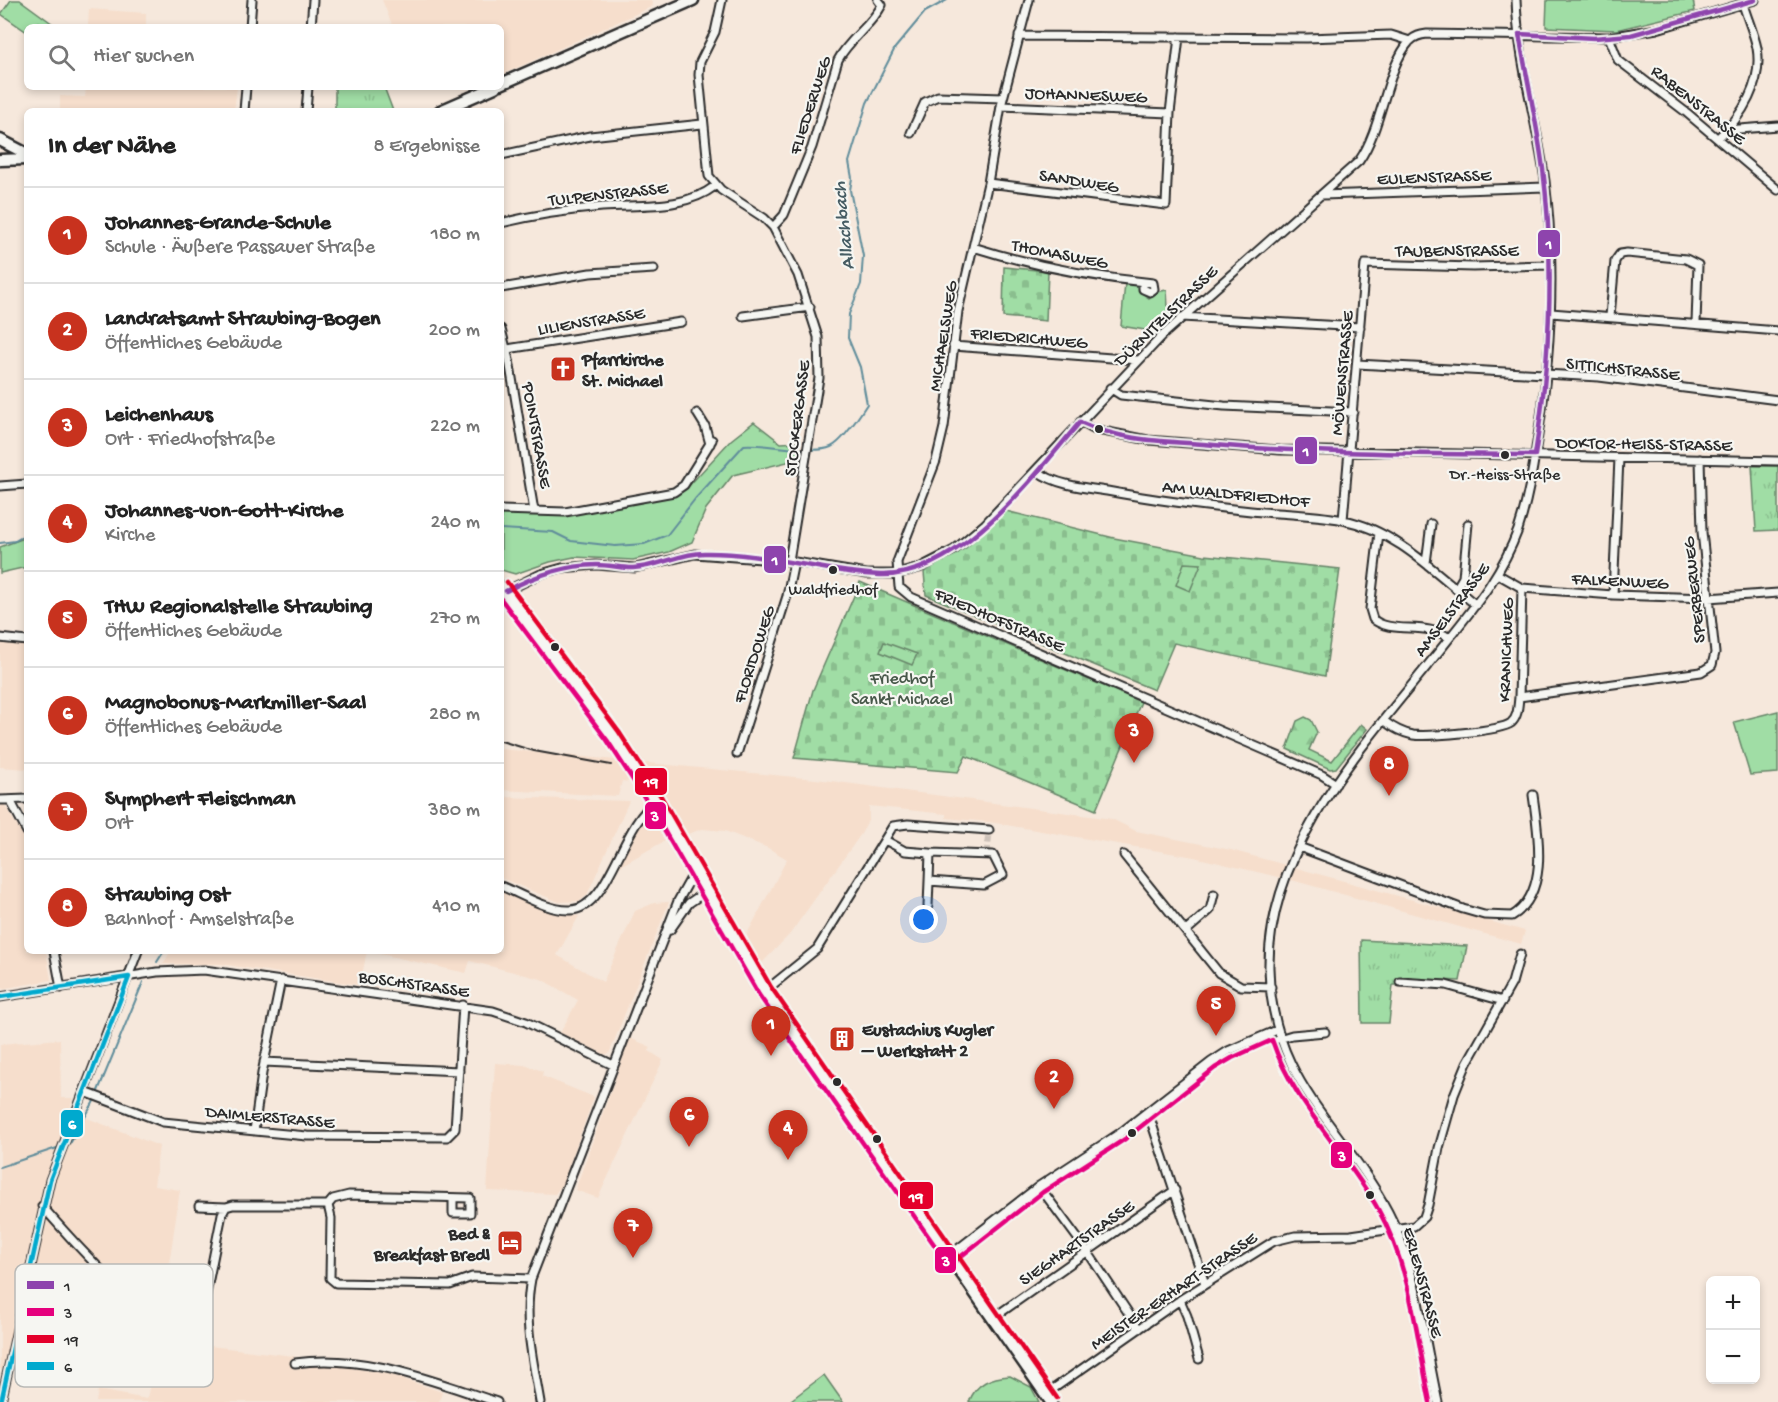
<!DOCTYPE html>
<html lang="de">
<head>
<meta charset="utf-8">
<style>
  body { margin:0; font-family:"Gochi Hand",sans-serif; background:#f2f2f2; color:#222 }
  .controls { position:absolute; right:18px; bottom:18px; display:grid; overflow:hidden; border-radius:9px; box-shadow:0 3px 9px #0003 }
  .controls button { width:54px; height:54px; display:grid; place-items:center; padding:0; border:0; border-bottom:2px solid #e0e0e0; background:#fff; color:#222; font:30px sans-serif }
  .you { position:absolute; left:924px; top:920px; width:21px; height:21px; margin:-15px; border:4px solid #fff; border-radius:50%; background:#1a73e8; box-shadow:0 0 0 9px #1a73e833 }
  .badge { display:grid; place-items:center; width:39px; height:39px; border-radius:50%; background:#c8321e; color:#fff; font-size:20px; font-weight:700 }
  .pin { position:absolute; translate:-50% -50px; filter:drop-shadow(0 2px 3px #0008) }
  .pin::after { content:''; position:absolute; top:32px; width:21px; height:18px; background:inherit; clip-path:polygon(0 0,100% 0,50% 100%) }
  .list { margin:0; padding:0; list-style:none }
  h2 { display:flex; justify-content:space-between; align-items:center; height:78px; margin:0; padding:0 24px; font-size:26px }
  h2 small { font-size:20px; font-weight:400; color:#767676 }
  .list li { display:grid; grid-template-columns:39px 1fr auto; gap:18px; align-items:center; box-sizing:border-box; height:96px; padding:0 24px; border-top:2px solid #e0e0e0 }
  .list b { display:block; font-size:22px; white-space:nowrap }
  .list p { margin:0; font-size:20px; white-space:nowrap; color:#767676 }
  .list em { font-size:20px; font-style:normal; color:#767676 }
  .icon { flex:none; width:33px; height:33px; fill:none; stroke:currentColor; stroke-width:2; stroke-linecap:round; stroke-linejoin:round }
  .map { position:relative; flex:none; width:1778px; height:1402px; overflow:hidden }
  .search { position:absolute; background:#fff; box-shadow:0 3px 9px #0003; left:24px; top:24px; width:480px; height:66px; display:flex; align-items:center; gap:15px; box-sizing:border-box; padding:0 21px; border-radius:9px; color:#767676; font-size:22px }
  .panel { position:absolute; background:#fff; box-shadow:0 3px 9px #0003; left:24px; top:108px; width:480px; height:846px; border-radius:9px }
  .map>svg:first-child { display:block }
</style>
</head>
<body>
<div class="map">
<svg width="1778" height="1402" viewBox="0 0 1778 1402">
  <defs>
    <pattern id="grass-tufts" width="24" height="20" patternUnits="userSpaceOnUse" patternTransform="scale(1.5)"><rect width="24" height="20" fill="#a0dda5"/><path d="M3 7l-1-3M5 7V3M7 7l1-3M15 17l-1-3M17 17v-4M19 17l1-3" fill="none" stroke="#8abe8e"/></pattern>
    <pattern id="forest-firs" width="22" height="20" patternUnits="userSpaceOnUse" patternTransform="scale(1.5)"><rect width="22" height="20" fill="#a0dda5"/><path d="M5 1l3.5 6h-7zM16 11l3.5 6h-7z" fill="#8abe8e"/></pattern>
    <pattern id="cemetery-stones" width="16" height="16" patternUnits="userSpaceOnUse" patternTransform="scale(1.5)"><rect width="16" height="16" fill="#a0dda5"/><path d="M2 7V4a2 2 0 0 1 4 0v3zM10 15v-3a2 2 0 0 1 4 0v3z" fill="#8abe8e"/></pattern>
  </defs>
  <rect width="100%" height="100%" fill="#f6e8dc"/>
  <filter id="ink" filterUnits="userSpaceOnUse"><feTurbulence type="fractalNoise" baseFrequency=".0167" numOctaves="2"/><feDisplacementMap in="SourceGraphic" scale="12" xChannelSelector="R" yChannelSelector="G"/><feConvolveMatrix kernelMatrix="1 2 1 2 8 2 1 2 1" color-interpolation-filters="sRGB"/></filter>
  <g filter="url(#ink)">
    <path fill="#f6decc" d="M382 0H651L653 6 501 75V27H393Z
      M89 9 146 13V27H88Z
      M86 87H237L234 111H60V96L85 97Z
      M0 639 27 642V769L0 767Z
      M501 749 816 779 1112 819 1136 831 1231 850 1525 931 1521 944 1295 881 1194 857 989 822 946 818V814L869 806V819L861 834 790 934 761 964 746 936 787 859 768 848 725 831 702 829 688 834 657 785 622 781 618 796 501 790Z
      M501 797 629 801 587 895 580 901 559 902 501 878Z
      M0 802H3L27 842V951H46L51 980 0 989Z
      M651 819 666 840 615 869 640 821Z
      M501 892 562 915 579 916 557 955 603 982 635 911 654 903 669 902 609 1054H604L560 1033 578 1000 541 979 470 961 466 973 367 951 360 985 220 964H163L171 951H501Z
      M630 1038 651 1047 649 1051 663 1060 598 1198 575 1190Z
      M60 1039 61 1098H74L69 1111 159 1146 154 1186 180 1190 162 1312 125 1280 111 1310 96 1383 0 1369V1044Z
      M495 1063 524 1065 543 1071 542 1076 594 1097 562 1185 555 1194 487 1191Z
      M159 1335 193 1344 294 1356V1369L326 1365 352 1368 392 1375 442 1392 439 1402H96L98 1390 147 1399Z"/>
    <path fill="url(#grass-tufts)" stroke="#668468" stroke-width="1.5" d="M335 87H384L393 111H335Z
      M1752 466H1778V530L1756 531Z
      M1361 940 1467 946 1460 981 1399 978 1398 985H1393L1389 1023H1362Z"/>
    <path fill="url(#forest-firs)" stroke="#668468" stroke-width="1.5" d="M1305 717 1311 720 1317 732 1309 750 1332 761 1361 724 1367 729 1336 768 1330 769 1287 749 1297 721Z"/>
    <path fill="url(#cemetery-stones)" stroke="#668468" stroke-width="1.5" d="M1004 267 1048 271 1046 321 1003 317Z
      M1006 511 1114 538 1204 555 1340 569 1325 676 1174 643 1154 690 926 595 924 572 966 548Z
      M860 582 1141 702 1096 810 966 756 958 772 794 758 813 690Z"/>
    <path fill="#a0dda5" stroke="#668468" stroke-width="1.5" d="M11 0H20L57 27H45L39 22 35 27H27V32L1 14Z
      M1547 0H1693L1695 11 1616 30 1546 27Z
      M1125 283 1140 284V292L1149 298 1156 292 1167 290 1168 308 1175 317 1157 332 1121 326Z
      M754 422 781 443 799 442 800 459 733 475 706 509 692 542 669 552 633 560 574 557 550 562 515 574 501 570V514H567L675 496 686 489 731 440Z
      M27 537V567L0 573V547Z
      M1184 563 1201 564 1190 591 1176 585Z
      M884 642 917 654 912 665 880 652Z
      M1778 711V773L1750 775 1734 722Z
      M824 1375 843 1402H791V1400Z
      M1010 1376 1031 1387 1039 1402H969C976 1383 991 1377 1010 1376Z"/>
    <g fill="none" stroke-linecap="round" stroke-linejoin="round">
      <path stroke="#618d9b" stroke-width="2" d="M501 529 553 532 571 541 615 546 644 544 667 535 695 499 744 445C767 443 813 455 831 447 842 442 860 415 867 404L860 367 848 338 849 314 861 284 863 256 850 190 852 178 849 162 867 103 895 48 925 12 947 0
        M0 543 15 541 27 534
        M157 962 164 951
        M65 1145 71 1142 93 1103 143 982
        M0 1167 60 1147"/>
      <path stroke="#cdc2b9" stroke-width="7" stroke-dasharray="7 3.5" stroke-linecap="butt" d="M987 854 989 830"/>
      <g stroke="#2b2b2b" stroke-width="11">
        <path id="street" d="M722 0 715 32 700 62 699 75 709 176 721 190 764 218 773 227 798 275 818 337 819 378 789 561
          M1029 0 1001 106 988 183 958 311 944 427 936 461 897 562 899 587 911 597 1322 775 1336 784
          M250 27 252 0
          M311 27 313 0
          M1019 36 1307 38 1391 35 1410 41
          M1609 37 1618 60 1687 113 1778 190
          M1001 106 1170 113
          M244 111 246 87
          M306 111 308 87
          M1727 130 1778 126
          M911 133 925 102 938 96 1003 98
          M1718 138C1742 117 1763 82 1757 48 1754 33 1747 18 1743 4
          M501 155 590 136 702 124
          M988 183 1166 205 1170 113 1179 37
          M1323 195 1545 187
          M501 223C534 215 568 210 602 207 640 204 684 210 715 186
          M773 227 784 215 812 147 838 60C849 39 871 26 882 5L878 0
          M973 247C1033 266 1090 277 1153 283L1154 289 1150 292 1143 289V282
          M501 288 590 273 654 269
          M1551 313 1778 331
          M743 316 810 307
          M1610 316 1615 261 1620 254 1627 253 1686 259 1698 265 1696 323
          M1182 317 1360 327
          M501 329 509 360 534 511
          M953 346 1138 360
          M507 349 681 322
          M1357 364 1599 377 1778 400
          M1110 388 1121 395 1224 406 1353 412
          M697 413 705 426 710 444
          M1080 422 1093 429 1148 440 1280 450 1778 461
          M1037 471C1055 485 1085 488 1107 491 1155 500 1203 506 1251 511 1281 514 1313 514 1343 520 1395 530 1436 573 1476 605
          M0 486 27 484
          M501 510 565 512 674 492 684 485 712 440
          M1343 520 1365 264 1473 267 1550 265
          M1379 533 1370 609 1373 619C1391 635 1427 621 1449 638
          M1426 563 1431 524
          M1499 575 1522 588 1613 595 1708 598 1778 593
          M1456 589 1463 577 1468 524
          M506 591 541 574 562 568 596 565 635 568 695 554 789 561 867 574H897L919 568 954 550 985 524 1163 335 1359 161C1383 127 1386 67 1410 41 1415 36 1420 35 1427 34L1609 37 1657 29 1755 0
          M1613 595 1619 458
          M0 638 27 641
          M1519 697 1701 672 1712 665 1715 653 1702 532 1700 459
          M1384 721C1393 728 1402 733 1413 735 1427 737 1501 731 1511 723 1518 717 1518 707 1519 697L1522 588
          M737 754 787 596 794 562
          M0 800 27 799
          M10 800 27 832
          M885 840 905 851 930 853 929 881 984 885 1003 875 993 855 930 853
          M1299 847 1463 909 1484 915 1512 916C1550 893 1538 833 1533 795
          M1124 855 1219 973 1241 986 1271 987
          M501 886C521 894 548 911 570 910 610 909 621 824 656 802
          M928 906 929 881
          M670 930 689 903 708 890
          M1186 931 1210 910 1214 894
          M54 951 61 988
          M1400 982 1446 985 1503 1001
          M765 991 817 949 893 826 908 824 989 830
          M0 997 157 972 204 970 493 1011 526 1022 613 1065
          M1279 1039 1292 1035 1325 1032
          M264 1062 459 1071
          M85 1092 163 1122 307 1136 447 1137 455 1129 463 1005
          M1148 1112 1205 1284
          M254 1131 262 1073 281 980
          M1039 1186 1087 1251 1139 1329
          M328 1205 333 1199 349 1195 470 1198V1213H453V1198
          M42 1206C83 1253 138 1316 198 1334L222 1214 226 1207 233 1205H328L331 1218 330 1278 336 1283 450 1285 472 1277 531 1279
          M199 1206 226 1207
          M950 1255 1039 1186 1120 1133 1211 1062 1228 1051 1277 1030
          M1180 1300 1187 1316 1199 1359
          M993 1318 1175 1190
          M295 1363C365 1353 432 1381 497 1402
          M1046 1394 1180 1300 1274 1241 1295 1236 1351 1235 1414 1226 1424 1217 1428 1205 1439 1148 1454 1095 1467 1063 1512 983 1520 954
          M1 1402 50 1180 138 951
          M540 1402C533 1360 523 1321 531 1279L678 901 692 876 698 873
          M1438 1402C1426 1348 1417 1274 1394 1224 1348 1126 1272 1090 1269 968 1267 844 1373 735 1444 645 1474 607 1501 576 1518 530 1527 503 1532 475 1536 448 1551 360 1556 269 1545 181 1537 121 1518 61 1516 0"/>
      </g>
      <g stroke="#2b2b2b" stroke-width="15">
        <path id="secondary" d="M501 84 693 0
          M440 111 495 87
          M0 140 27 154
          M0 160 27 159
          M501 587 613 736 656 802 765 991 1051 1402"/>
      </g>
      <use href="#street" stroke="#f6f6f2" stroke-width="7"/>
      <use href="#secondary" stroke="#f6f6f2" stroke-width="10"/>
      <path stroke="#2b2b2b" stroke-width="2" d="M501 741 534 751 611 765"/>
      <g stroke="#f6f6f2" stroke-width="9">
        <path id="bus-1" d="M1519 34C1527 79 1537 123 1543 169 1555 265 1550 360 1535 455
          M1519 34 1594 38 1631 35 1755 0
          M1080 422C1123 442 1169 441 1214 445 1321 454 1428 454 1535 455
          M506 591C534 576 564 565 597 565 609 565 621 568 633 568 658 567 680 553 704 553 764 552 821 572 880 575 959 578 1034 476 1080 422"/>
      </g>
      <g stroke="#f6f6f2" stroke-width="9">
        <path id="bus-2" d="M501 599 607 740 650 806 759 995 945 1260 955 1261 1043 1192 1125 1139 1215 1068 1232 1058 1272 1040C1294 1105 1345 1151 1378 1209 1411 1268 1417 1338 1430 1402"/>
      </g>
      <g stroke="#f6f6f2" stroke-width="9">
        <path id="bus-3" d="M507 582 619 732 662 798 771 987 1057 1398"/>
      </g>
      <g stroke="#f6f6f2" stroke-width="9">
        <path id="bus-4" d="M0 997 129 977 50 1180 1 1402"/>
      </g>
      <use href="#bus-1" stroke="#8e44ad" stroke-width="4.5"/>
      <use href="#bus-2" stroke="#e5007d" stroke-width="4.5"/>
      <use href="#bus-3" stroke="#e4002b" stroke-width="4.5"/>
      <use href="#bus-4" stroke="#00a9ce" stroke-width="4.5"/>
    </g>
  </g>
  <defs>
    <g id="church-square" transform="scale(1.35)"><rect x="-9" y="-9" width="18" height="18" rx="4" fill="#c8321e" stroke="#f6f6f2"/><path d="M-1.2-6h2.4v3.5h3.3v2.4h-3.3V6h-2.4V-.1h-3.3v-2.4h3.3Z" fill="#fff"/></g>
    <g id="building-square" transform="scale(1.35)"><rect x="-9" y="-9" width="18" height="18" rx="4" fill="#c8321e" stroke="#f6f6f2"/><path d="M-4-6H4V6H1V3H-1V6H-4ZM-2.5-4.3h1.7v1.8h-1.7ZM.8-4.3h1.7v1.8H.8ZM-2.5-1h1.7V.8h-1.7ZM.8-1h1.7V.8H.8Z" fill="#fff"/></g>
    <g id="hotel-square" transform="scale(1.35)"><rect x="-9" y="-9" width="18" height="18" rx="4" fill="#c8321e" stroke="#f6f6f2"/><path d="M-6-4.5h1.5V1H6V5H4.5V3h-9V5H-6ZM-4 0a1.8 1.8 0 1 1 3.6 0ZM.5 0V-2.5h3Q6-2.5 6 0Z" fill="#fff"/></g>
  </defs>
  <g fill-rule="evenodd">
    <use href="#church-square" x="563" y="369"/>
    <use href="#building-square" x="842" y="1039"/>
    <use href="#hotel-square" x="510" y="1243"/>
  </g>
  <g fill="#2b2b2b" stroke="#f6f6f2" stroke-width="2">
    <circle cx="1099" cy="429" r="5"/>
    <circle cx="1505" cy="455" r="5"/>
    <circle cx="833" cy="570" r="5"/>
    <circle cx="555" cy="647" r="5"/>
    <circle cx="837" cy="1082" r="5"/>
    <circle cx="1132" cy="1133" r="5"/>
    <circle cx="877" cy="1139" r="5"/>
    <circle cx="1370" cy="1195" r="5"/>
  </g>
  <g text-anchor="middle" stroke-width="4.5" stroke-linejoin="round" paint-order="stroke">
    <g font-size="16" fill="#2b2b2b" stroke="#f6f6f2">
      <text x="1505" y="479">Dr.-Heiss-Straße</text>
      <text x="833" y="594">Waldfriedhof</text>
    </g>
    <g font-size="18" fill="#2b2b2b" stroke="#f6f6f2">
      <text transform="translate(1086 94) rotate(2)" y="6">JOHANNESWEG</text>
      <text transform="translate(1699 104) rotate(39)" y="6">RABENSTRASSE</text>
      <text transform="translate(809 105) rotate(-72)" y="6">FLIEDERWEG</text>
      <text transform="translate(1434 176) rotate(-2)" y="6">EULENSTRASSE</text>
      <text transform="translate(1079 180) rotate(9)" y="6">SANDWEG</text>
      <text transform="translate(608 193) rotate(-6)" y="6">TULPENSTRASSE</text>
      <text x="1457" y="256">TAUBENSTRASSE</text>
      <text transform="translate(1060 253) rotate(11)" y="6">THOMASWEG</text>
      <text transform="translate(1165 315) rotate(-44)" y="6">DÜRNITZLSTRASSE</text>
      <text transform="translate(591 320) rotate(-9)" y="6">LILIENSTRASSE</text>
      <text transform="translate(942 336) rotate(-81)" y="6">MICHAELSWEG</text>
      <text transform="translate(1029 337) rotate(5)" y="6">FRIEDRICHWEG</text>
      <text transform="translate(1623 368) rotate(6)" y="6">SITTICHSTRASSE</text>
      <text transform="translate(1341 373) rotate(-85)" y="6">MÖWENSTRASSE</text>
      <text transform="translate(796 418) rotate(-83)" y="6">STOCKERGASSE</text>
      <text transform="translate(538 435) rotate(80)" y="6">POINTSTRASSE</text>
      <text transform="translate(1644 443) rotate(1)" y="6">DOKTOR-HEISS-STRASSE</text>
      <text transform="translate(1236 493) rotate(6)" y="6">AM WALDFRIEDHOF</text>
      <text transform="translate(1620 580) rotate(3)" y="6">FALKENWEG</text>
      <text transform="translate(1693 590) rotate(-96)" y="6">SPERBERWEG</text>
      <text transform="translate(1451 609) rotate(-53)" y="6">AMSELSTRASSE</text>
      <text transform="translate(1000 619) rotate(23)" y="6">FRIEDHOFSTRASSE</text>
      <text transform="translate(1505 650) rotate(-88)" y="6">KRANICHWEG</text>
      <text transform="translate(753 654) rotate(-72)" y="6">FLORIDOWEG</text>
      <text transform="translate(414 983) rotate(8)" y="6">BOSCHSTRASSE</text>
      <text transform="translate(270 1116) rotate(5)" y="6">DAIMLERSTRASSE</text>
      <text transform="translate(1076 1242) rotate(-35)" y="6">SIEGHARTSTRASSE</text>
      <text transform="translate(1424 1282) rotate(75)" y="6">ERLENSTRASSE</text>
      <text transform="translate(1173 1290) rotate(-34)" y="6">MEISTER-ERHART-STRASSE</text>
    </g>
    <g font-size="18" font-weight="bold" fill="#2b2b2b" stroke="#f6f6f2" text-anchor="start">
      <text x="582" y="365">Pfarrkirche<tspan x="582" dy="21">St. Michael</tspan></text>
      <text x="862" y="1035">Eustachius Kugler<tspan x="862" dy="21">– Werkstatt 2</tspan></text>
      <text x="490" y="1239" text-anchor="end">Bed &amp;<tspan x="490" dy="21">Breakfast Bredl</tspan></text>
    </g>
    <g font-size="18" fill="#48584a" stroke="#f6f6f2">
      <text x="902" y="683">Friedhof<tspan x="902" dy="21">Sankt Michael</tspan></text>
    </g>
    <g font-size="20" font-style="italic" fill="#465c63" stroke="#f6f6f2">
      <text transform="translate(842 226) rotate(-96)" y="7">Allachbach</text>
    </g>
  </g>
  <rect x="15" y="1264" width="198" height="123" rx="9" fill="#f6f6f2" stroke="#b9b9b6" stroke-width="1.5"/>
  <rect x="27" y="1281" width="27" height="8" fill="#8e44ad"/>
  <rect x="27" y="1308" width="27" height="8" fill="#e5007d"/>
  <rect x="27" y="1335" width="27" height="8" fill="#e4002b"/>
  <rect x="27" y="1362" width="27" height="8" fill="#00a9ce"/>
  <g font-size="16" fill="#2b2b2b">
    <text x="64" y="1291">1</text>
    <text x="64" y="1318">3</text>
    <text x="64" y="1345">19</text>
    <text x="64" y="1372">6</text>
  </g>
  <g stroke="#f6f6f2" stroke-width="2">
    <rect x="1537" y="229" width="24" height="29" rx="6" fill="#8e44ad"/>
    <rect x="1294" y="436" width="24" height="29" rx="6" fill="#8e44ad"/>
    <rect x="763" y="545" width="24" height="29" rx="6" fill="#8e44ad"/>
    <rect x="634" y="767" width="34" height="29" rx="6" fill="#e4002b"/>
    <rect x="644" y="801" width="23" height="29" rx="6" fill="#e5007d"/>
    <rect x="60" y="1109" width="24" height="29" rx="6" fill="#00a9ce"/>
    <rect x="1330" y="1141" width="23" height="28" rx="6" fill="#e5007d"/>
    <rect x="899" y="1181" width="35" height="29" rx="6" fill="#e4002b"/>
    <rect x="934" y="1246" width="23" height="28" rx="6" fill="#e5007d"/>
  </g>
  <g font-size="16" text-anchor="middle" font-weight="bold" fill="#fff">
    <text x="1549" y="249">1</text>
    <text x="1306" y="456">1</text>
    <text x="775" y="565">1</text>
    <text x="651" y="787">19</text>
    <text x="655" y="821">3</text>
    <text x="72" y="1129">6</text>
    <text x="1342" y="1161">3</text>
    <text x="916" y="1202">19</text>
    <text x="946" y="1266">3</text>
  </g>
</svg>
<div class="controls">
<button>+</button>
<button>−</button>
</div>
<div class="you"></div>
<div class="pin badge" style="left:771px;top:1056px">1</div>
<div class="pin badge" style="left:1054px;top:1109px">2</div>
<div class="pin badge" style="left:1134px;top:763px">3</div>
<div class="pin badge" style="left:788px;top:1160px">4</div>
<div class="pin badge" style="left:1216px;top:1036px">5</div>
<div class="pin badge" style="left:689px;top:1147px">6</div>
<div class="pin badge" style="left:633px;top:1258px">7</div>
<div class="pin badge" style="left:1389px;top:796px">8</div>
<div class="search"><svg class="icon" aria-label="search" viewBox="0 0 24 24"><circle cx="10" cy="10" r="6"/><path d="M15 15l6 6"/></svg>Hier suchen</div>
<section class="panel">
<h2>In der Nähe<small>8 Ergebnisse</small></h2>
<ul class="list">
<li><span class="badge">1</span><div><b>Johannes-Grande-Schule</b><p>Schule · Äußere Passauer Straße</p></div><em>180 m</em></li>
<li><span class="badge">2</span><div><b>Landratsamt Straubing-Bogen</b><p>Öffentliches Gebäude</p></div><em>200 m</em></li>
<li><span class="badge">3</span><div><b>Leichenhaus</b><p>Ort · Friedhofstraße</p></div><em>220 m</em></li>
<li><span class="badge">4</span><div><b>Johannes-von-Gott-Kirche</b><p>Kirche</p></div><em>240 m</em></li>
<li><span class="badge">5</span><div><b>THW Regionalstelle Straubing</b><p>Öffentliches Gebäude</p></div><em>270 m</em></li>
<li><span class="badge">6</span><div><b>Magnobonus-Markmiller-Saal</b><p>Öffentliches Gebäude</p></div><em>280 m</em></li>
<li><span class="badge">7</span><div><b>Symphert Fleischman</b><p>Ort</p></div><em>380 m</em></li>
<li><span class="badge">8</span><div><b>Straubing Ost</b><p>Bahnhof · Amselstraße</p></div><em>410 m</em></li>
</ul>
</section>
</div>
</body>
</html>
